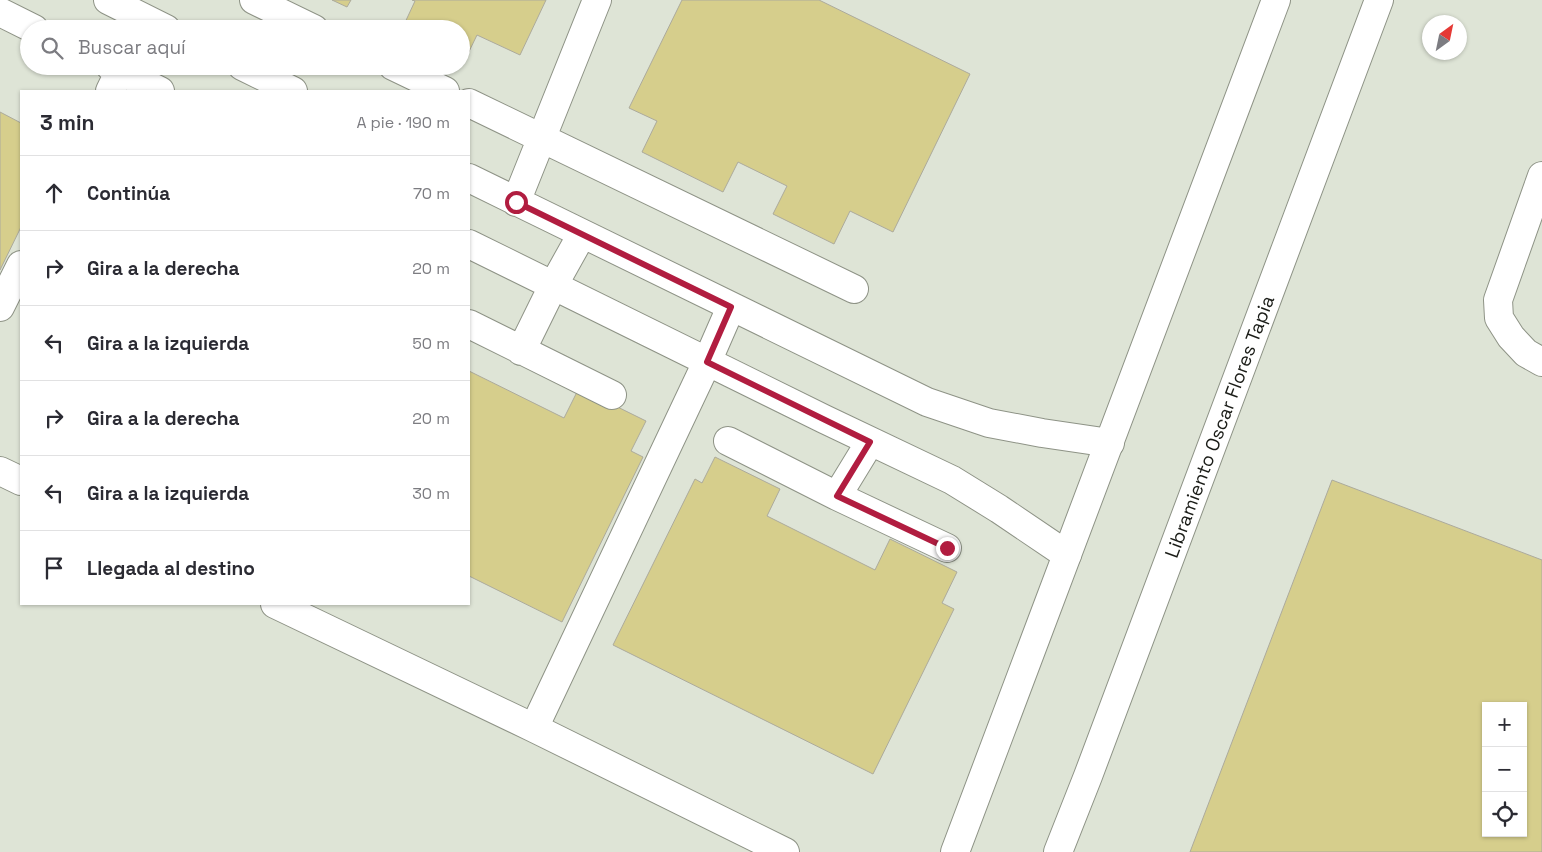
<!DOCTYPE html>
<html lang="es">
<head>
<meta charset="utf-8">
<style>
  body { margin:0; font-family:"Space Grotesk",sans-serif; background:#f7f7f7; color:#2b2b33 }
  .controls { position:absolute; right:15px; bottom:15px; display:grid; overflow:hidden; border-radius:0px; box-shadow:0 1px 4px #0004 }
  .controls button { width:45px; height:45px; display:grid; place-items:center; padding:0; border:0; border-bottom:1px solid #e1e1e2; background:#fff; color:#2b2b33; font:25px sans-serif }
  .compass { position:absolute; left:1422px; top:15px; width:45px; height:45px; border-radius:50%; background:#fff; box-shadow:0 1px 4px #0004; rotate:33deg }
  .stop { position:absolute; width:15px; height:15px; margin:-11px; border:4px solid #b11d40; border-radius:50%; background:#fff }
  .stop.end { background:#b11d40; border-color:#fff; box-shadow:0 1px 5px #0008 }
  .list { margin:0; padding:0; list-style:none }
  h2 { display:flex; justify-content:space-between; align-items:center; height:65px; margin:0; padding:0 20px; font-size:21px }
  h2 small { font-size:16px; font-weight:400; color:#7c7c81 }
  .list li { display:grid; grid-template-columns:32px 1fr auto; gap:15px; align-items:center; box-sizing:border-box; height:75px; padding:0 20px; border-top:1px solid #e1e1e2 }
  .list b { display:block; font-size:19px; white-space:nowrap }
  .list em { font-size:16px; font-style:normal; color:#7c7c81 }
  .icon { flex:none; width:28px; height:28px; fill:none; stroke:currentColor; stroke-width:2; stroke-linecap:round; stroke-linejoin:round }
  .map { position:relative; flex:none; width:1542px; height:852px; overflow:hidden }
  .search { position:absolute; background:#fff; box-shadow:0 1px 4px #0004; left:20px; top:20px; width:450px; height:55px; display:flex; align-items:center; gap:12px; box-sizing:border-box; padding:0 18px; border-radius:28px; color:#7c7c81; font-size:19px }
  .panel { position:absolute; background:#fff; box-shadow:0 1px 4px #0004; left:20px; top:90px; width:450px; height:515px; border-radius:0px }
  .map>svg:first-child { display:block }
</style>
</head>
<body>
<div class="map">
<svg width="1542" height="852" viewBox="0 0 1542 852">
  <rect width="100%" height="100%" fill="#dee4d6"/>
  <path fill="#d6ce8c" stroke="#acaa9c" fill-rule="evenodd" d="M332 0H351L347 7Z
    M412 0H546L520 55 477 35 462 66H461V29H402L415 1Z
    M682 0H819L970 74 893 232 850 211 834 244 773 214 787 186 738 162 723 192 642 152 657 121 629 108Z
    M0 112 21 123V227L0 270Z
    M469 371 564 418 579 388 646 421 631 451 643 457 562 622 469 576Z
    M715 457 780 489 767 516 875 570 890 539 957 572 942 603 954 609 873 774 613 645 695 479 702 483Z
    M1332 480 1542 560V852H1190ZM1486 706H1523V833H1486Z"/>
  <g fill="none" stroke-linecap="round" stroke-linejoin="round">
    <g stroke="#8e9386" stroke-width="30">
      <path id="minor" d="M108 0 166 29
        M254 0 314 29
        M0 12 34 29
        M110 66 160 91
        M242 66 293 91
        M393 66 445 91
        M110 91 122 66
        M469 103 854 289
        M1542 176 1498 300 1499 318 1511 337 1526 353 1542 362
        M469 178 927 402 989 423 1042 433 1110 443
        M516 202 597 0
        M469 244 824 419 952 480 999 509 1067 555
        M0 307 21 265
        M469 324 612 395
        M521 351 553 286 582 234
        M728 441 837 496 947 548
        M0 471 21 481
        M837 496 870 442
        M275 604 534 728 785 852
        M534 728 707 362 731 307"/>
    </g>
    <g stroke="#8e9386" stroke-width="30">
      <g id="highway">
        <path d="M955 852 1276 0"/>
        <path id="s1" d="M1058 852 1088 776 1379 0"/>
      </g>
    </g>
    <use href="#minor" stroke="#fff" stroke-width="28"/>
    <use href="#highway" stroke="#fff" stroke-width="28"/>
  </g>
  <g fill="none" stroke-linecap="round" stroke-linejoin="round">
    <path stroke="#b11d40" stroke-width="6" d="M516 202 731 307 707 362 870 442 837 496 947 548"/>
  </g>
  <g text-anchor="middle" stroke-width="5" stroke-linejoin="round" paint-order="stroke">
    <g font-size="19" fill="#1a1c17" stroke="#ecf1e3">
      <text dy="7" stroke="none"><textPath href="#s1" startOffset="455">Libramiento Oscar Flores Tapia</textPath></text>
    </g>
  </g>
</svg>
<div class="controls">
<button>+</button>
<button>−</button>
<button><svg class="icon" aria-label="locate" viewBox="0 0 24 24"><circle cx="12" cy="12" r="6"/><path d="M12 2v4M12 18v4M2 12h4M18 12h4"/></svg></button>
</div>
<svg class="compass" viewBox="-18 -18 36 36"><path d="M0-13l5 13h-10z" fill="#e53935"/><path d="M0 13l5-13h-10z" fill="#7c7c81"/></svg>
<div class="stop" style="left:516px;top:202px"></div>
<div class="stop end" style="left:947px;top:548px"></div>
<div class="search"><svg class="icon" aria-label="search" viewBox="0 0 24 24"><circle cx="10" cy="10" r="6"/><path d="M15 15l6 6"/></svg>Buscar aquí</div>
<section class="panel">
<h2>3 min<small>A pie · 190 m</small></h2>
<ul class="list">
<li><svg class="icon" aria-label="ahead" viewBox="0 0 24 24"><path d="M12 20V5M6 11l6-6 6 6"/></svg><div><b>Continúa</b></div><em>70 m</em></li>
<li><svg class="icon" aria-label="right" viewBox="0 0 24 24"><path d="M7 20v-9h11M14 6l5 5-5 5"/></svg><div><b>Gira a la derecha</b></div><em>20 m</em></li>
<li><svg class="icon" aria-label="left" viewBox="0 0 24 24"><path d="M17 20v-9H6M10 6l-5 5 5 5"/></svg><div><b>Gira a la izquierda</b></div><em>50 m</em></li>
<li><svg class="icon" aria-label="right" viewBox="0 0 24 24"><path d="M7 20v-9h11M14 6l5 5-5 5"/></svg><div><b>Gira a la derecha</b></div><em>20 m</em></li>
<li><svg class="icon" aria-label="left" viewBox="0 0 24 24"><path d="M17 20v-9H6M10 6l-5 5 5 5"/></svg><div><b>Gira a la izquierda</b></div><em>30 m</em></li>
<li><svg class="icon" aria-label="arrive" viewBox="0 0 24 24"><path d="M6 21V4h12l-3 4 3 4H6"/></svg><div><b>Llegada al destino</b></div></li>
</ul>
</section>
</div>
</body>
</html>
